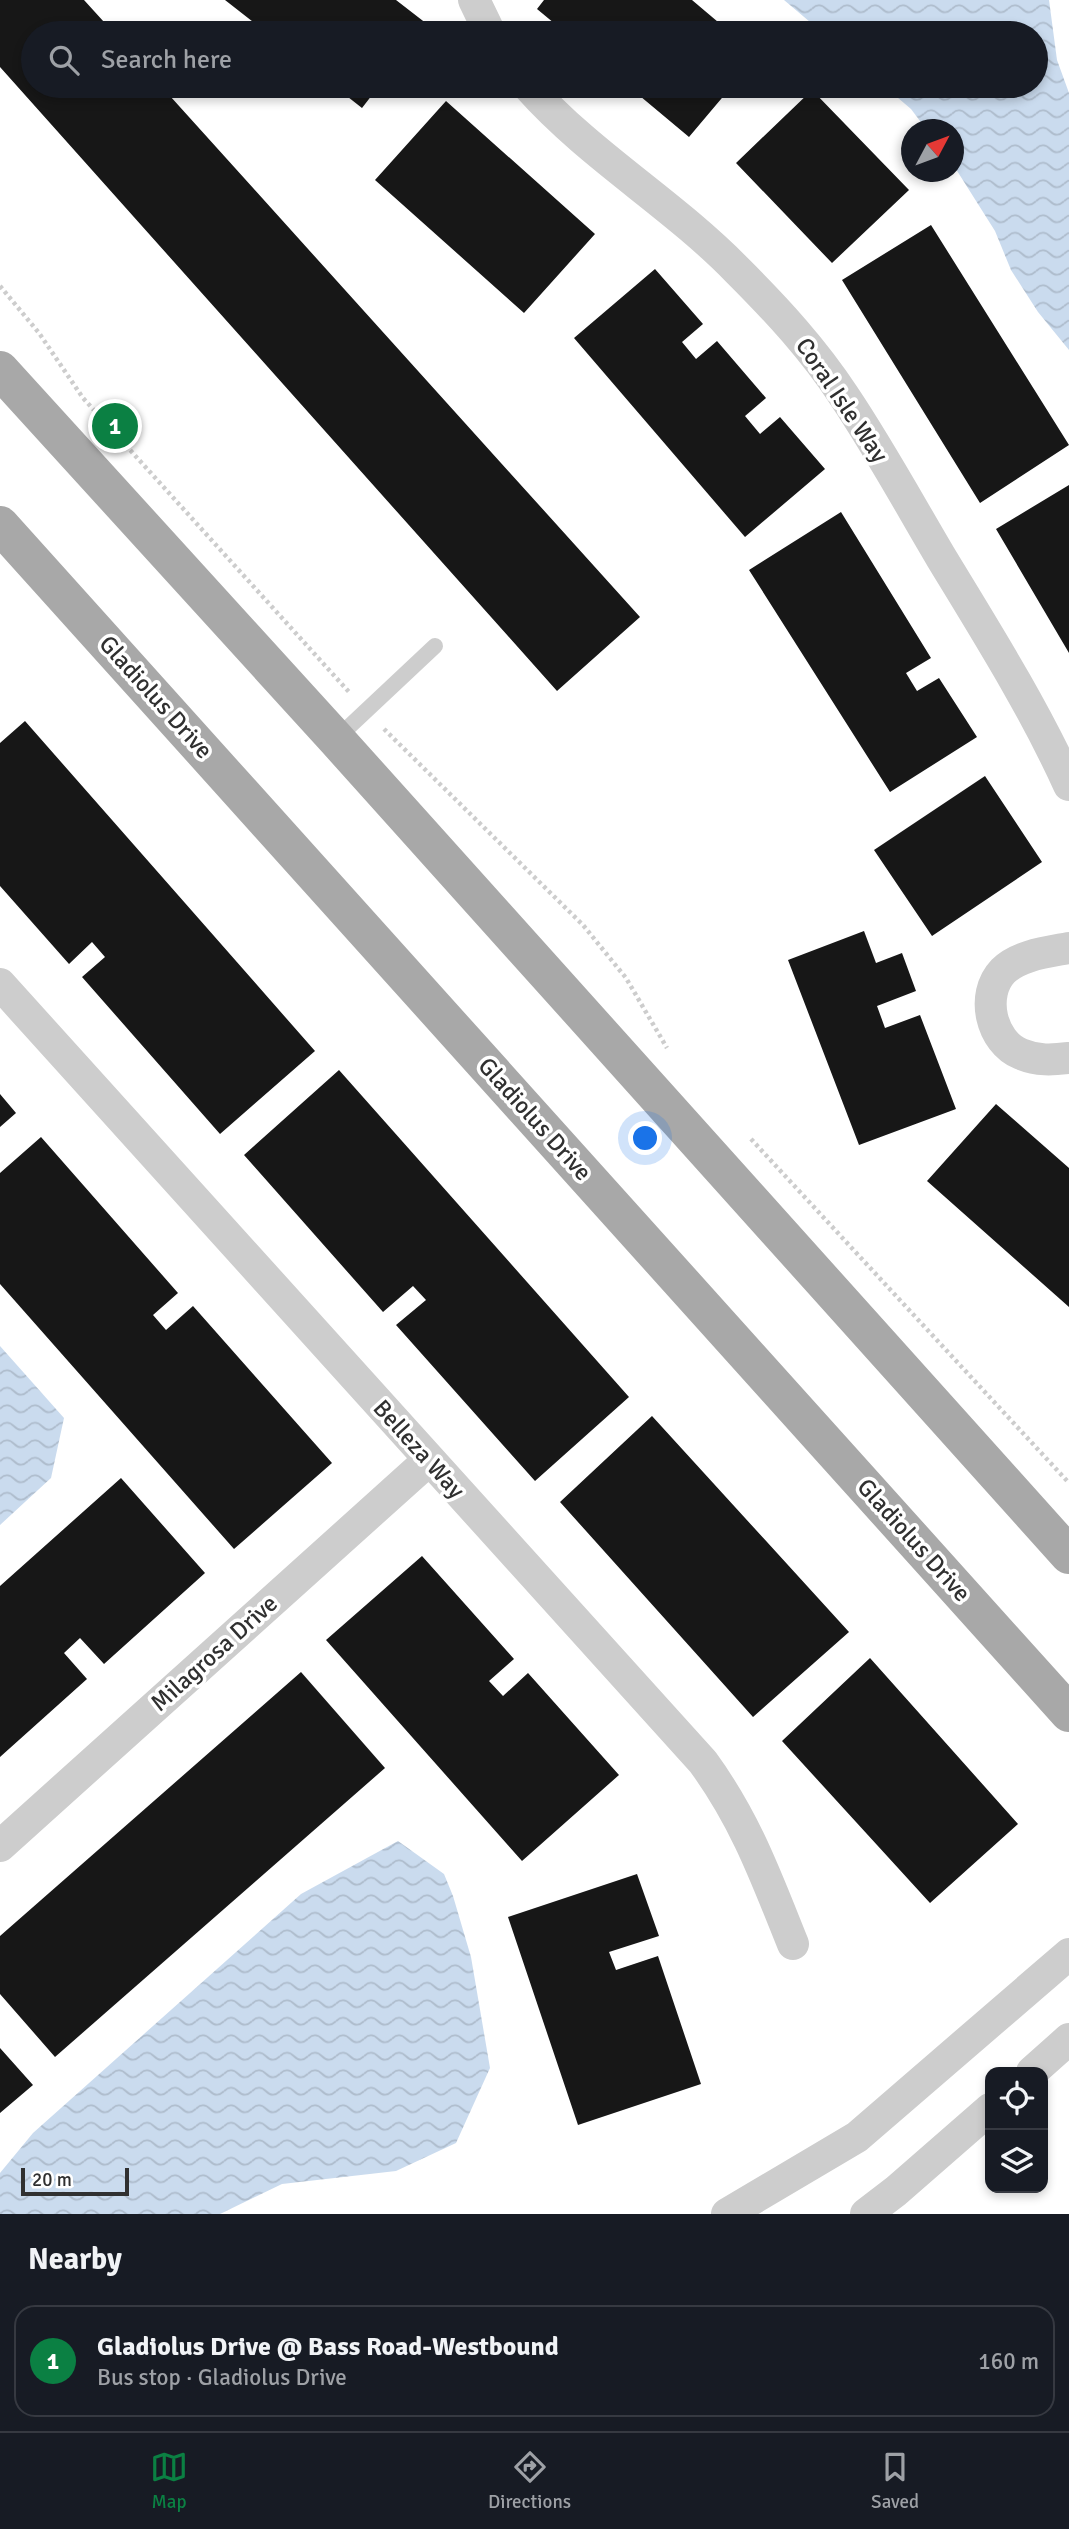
<!DOCTYPE html>
<html lang="en">
<head>
<meta charset="utf-8">
<style>
  body { margin:0; font-family:Signika,sans-serif; background:#242831; color:#f1f3f6 }
  .controls { position:absolute; right:21px; bottom:21px; display:grid; overflow:hidden; border-radius:14px; box-shadow:0 4px 10px #0003 }
  .controls button { width:63px; height:63px; display:grid; place-items:center; padding:0; border:0; border-bottom:2px solid #363941; background:#171b24; color:#f1f3f6; font:35px sans-serif }
  .compass { position:absolute; left:901px; top:119px; width:63px; height:63px; border-radius:50%; background:#171b24; box-shadow:0 4px 10px #0003; rotate:49deg }
  .scale { position:absolute; left:21px; bottom:18px; width:108px; box-sizing:border-box; padding-left:7px; border:4px solid #303030; border-top:0; font-size:19px; line-height:24px; white-space:nowrap; color:#303030; -webkit-text-stroke:5px #fff; paint-order:stroke }
  .you { position:absolute; left:646px; top:1139px; width:24px; height:24px; margin:-18px; border:5px solid #fff; border-radius:50%; background:#1a73e8; box-shadow:0 0 0 10px #1a73e833 }
  .badge { display:grid; place-items:center; width:46px; height:46px; border-radius:50%; background:#0b8043; color:#fff; font-size:23px; font-weight:700 }
  .pin { position:absolute; translate:-50% -50%; border:4px solid #fff; box-shadow:0 2px 7px #0006 }
  .list { margin:0; padding:0; list-style:none }
  h2 { display:flex; justify-content:space-between; align-items:center; height:91px; margin:0; padding:0 28px; font-size:30px }
  h2 small { font-size:23px; font-weight:400; color:#9ea1a6 }
  .list li { display:grid; grid-template-columns:46px 1fr auto; gap:21px; align-items:center; box-sizing:border-box; height:112px; margin:0 14px 14px; padding:0 14px; border:2px solid #363941; border-radius:21px }
  .list b { display:block; font-size:26px; white-space:nowrap }
  .list p { margin:0; font-size:23px; white-space:nowrap; color:#9ea1a6 }
  .list em { font-size:23px; font-style:normal; color:#9ea1a6 }
  .icon { flex:none; width:38px; height:38px; fill:none; stroke:currentColor; stroke-width:2; stroke-linecap:round; stroke-linejoin:round }
  .map { position:relative; flex:none; width:1069px; height:2214px; overflow:hidden }
  .search { position:absolute; background:#171b24; box-shadow:0 4px 10px #0003; left:21px; right:21px; top:21px; height:77px; display:flex; align-items:center; gap:18px; box-sizing:border-box; padding:0 24px; border-radius:38px; color:#9ea1a6; font-size:26px }
  .sheet { height:217px; background:#171b24 }
  nav { display:flex; justify-content:space-around; align-items:center; box-sizing:border-box; height:98px; border-top:2px solid #363941; background:#171b24; font-size:19px; color:#9ea1a6 }
  nav a { display:grid; justify-items:center; gap:4px }
  nav .on { color:#0b8043 }
  .map>svg:first-child { display:block }
</style>
</head>
<body>
<div class="map">
<svg width="1069" height="2214" viewBox="0 0 1069 2214">
  <defs>
    <pattern id="water-waves" width="16" height="10" patternUnits="userSpaceOnUse" patternTransform="scale(1.75)"><rect width="16" height="10" fill="#cadbee"/><path d="M0 5q4-4 8 0t8 0" fill="none" stroke="#aebccc"/></pattern>
  </defs>
  <rect width="100%" height="100%" fill="#fff"/>
  <path fill="url(#water-waves)" d="M784 0H1049L1057 60 1069 93V350L1038 312 1011 270 995 231 954 166V130L926 129 911 109 884 86H1036V33H823Z
    M0 1346 64 1418 51 1478 0 1525Z
    M398 1841 444 1874 453 1896 471 1957 490 2068 456 2143 396 2171 282 2184 220 2214H0V2173L33 2133 301 1894Z"/>
  <path fill="#171717" d="M0 0H84L114 33H33V86H161L640 617 557 691 0 67Z
    M225 0H396L427 24 420 33H267Z
    M544 0H692L731 33H566L537 9Z
    M334 86H379L362 108Z
    M628 86H732L689 137Z
    M812 90 909 190 832 263 736 163Z
    M446 101 595 234 524 313 375 180Z
    M931 225 1069 445 980 503 842 280Z
    M655 269 703 324 682 342 696 359 717 341 766 398 745 416 760 434 780 417 825 469 745 537 574 338Z
    M1069 485V653L996 529Z
    M841 512 931 658 906 673 917 691 939 678 977 737 890 792 749 570Z
    M25 721 315 1051 220 1134 82 977 105 957 92 942 69 964 0 886V743Z
    M985 776 1042 862 932 936 874 850Z
    M864 931 876 963 902 953 916 991 877 1006 885 1028 920 1015 956 1109 859 1145 788 960Z
    M339 1070 629 1397 535 1481 396 1325 426 1300 413 1286 383 1312 244 1155Z
    M0 1094 16 1113 0 1127Z
    M996 1104 1069 1168V1307L927 1181Z
    M41 1137 178 1293 153 1315 166 1330 193 1306 332 1463 234 1549 0 1284V1173Z
    M652 1416 849 1632 753 1717 560 1502Z
    M121 1478 205 1573 104 1664 80 1638 64 1653 87 1679 0 1757V1586Z
    M422 1556 514 1659 489 1681 503 1696 528 1673 619 1775 522 1861 326 1640Z
    M870 1658 1018 1824 930 1903 782 1741Z
    M301 1672 385 1768 55 2057 0 1994V1936Z
    M637 1874 659 1936 609 1952 616 1970 658 1956 701 2084 578 2125 508 1917Z
    M0 2048 33 2085 0 2113Z"/>
  <g fill="none" stroke-linecap="round" stroke-linejoin="round">
    <path stroke="#cdcdcd" stroke-width="4.5" stroke-dasharray="3.5 3.5" stroke-linecap="butt" d="M0 286 39 333 83 398 349 692
      M384 729 583 925 626 978 667 1048
      M751 1139 1069 1483"/>
    <path stroke="#cdcdcd" stroke-width="16" d="M336 739 435 646"/>
    <path stroke="#cdcdcd" stroke-width="32" d="M474 0 490 33
      M528 86C590 156 673 204 738 271 777 310 814 350 844 396 879 448 910 505 942 559 987 633 1033 706 1069 785
      M1069 948C1048 952 1019 955 1003 971 980 995 991 1042 1021 1054 1038 1061 1052 1060 1069 1058
      M0 984 703 1762C746 1821 766 1877 793 1944
      M0 1846 429 1460
      M1032 2072 1069 2039
      M727 2214 857 2137 1069 1954
      M866 2214 896 2191 990 2109"/>
    <path stroke="#a8a8a8" stroke-width="38" d="M0 370 336 739 1069 1555
      M0 525 1069 1713"/>
  </g>
  <g text-anchor="middle" stroke-width="7" stroke-linejoin="round" paint-order="stroke">
    <g font-size="24" fill="#303030" stroke="#fff">
      <text transform="translate(842 400) rotate(56)" y="8">Coral Isle Way</text>
      <text transform="translate(156 697) rotate(48)" y="8">Gladiolus Drive</text>
      <text transform="translate(535 1119) rotate(48)" y="8">Gladiolus Drive</text>
      <text transform="translate(419 1449) rotate(48)" y="8">Belleza Way</text>
      <text transform="translate(914 1540) rotate(48)" y="8">Gladiolus Drive</text>
      <text transform="translate(214 1653) rotate(-42)" y="8">Milagrosa Drive</text>
    </g>
  </g>
</svg>
<div class="controls">
<button><svg class="icon" aria-label="locate" viewBox="0 0 24 24"><circle cx="12" cy="12" r="6"/><path d="M12 2v4M12 18v4M2 12h4M18 12h4"/></svg></button>
<button><svg class="icon" aria-label="layers" viewBox="0 0 24 24"><path d="M12 4l9 5-9 5-9-5zM3 14l9 5 9-5"/></svg></button>
</div>
<svg class="compass" viewBox="-18 -18 36 36"><path d="M0-13l5 13h-10z" fill="#e53935"/><path d="M0 13l5-13h-10z" fill="#9ea1a6"/></svg>
<div class="scale">20 m</div>
<div class="you"></div>
<div class="pin badge" style="left:115px;top:426px">1</div>
<div class="search"><svg class="icon" aria-label="search" viewBox="0 0 24 24"><circle cx="10" cy="10" r="6"/><path d="M15 15l6 6"/></svg>Search here</div>
</div>
<section class="sheet">
<h2>Nearby<small></small></h2>
<ul class="list">
<li><span class="badge">1</span><div><b>Gladiolus Drive @ Bass Road-Westbound</b><p>Bus stop · Gladiolus Drive</p></div><em>160 m</em></li>
</ul>
</section>
<nav>
<a class="on"><svg class="icon" aria-label="map" viewBox="0 0 24 24"><path d="M3 6l6-2 6 2 6-2v14l-6 2-6-2-6 2zM9 4v14M15 6v14"/></svg>Map</a>
<a><svg class="icon" aria-label="directions" viewBox="0 0 24 24"><path d="M12 3l9 9-9 9-9-9zM9 14v-3h6M13 9l2 2-2 2"/></svg>Directions</a>
<a><svg class="icon" aria-label="saved" viewBox="0 0 24 24"><path d="M7 4h10v16l-5-4-5 4z"/></svg>Saved</a>
</nav>
</body>
</html>
